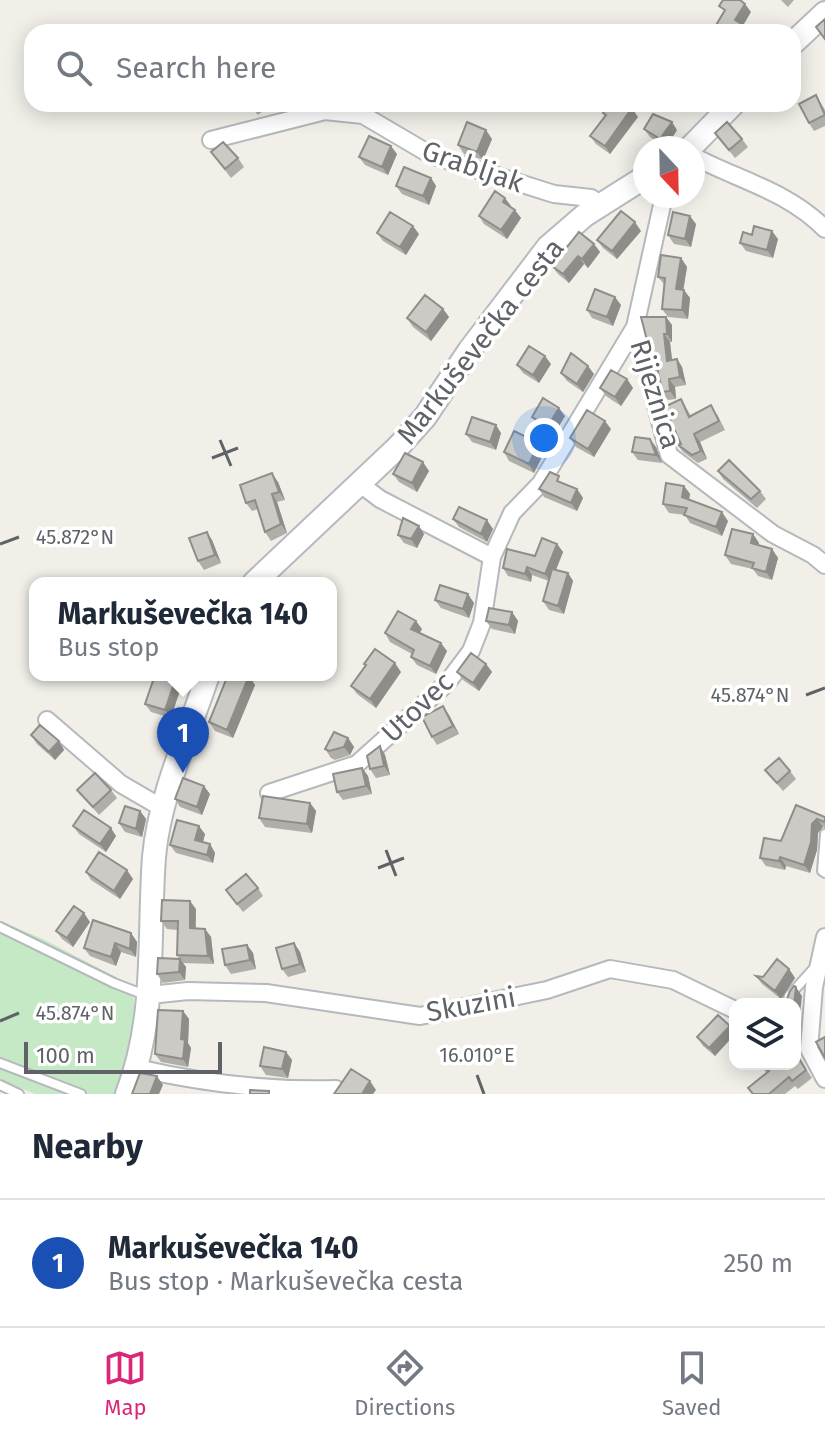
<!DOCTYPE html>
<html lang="en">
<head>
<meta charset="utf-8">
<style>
  body { margin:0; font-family:"Fira Sans",sans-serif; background:#f2f2f3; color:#1f2937 }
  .controls { position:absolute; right:24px; bottom:24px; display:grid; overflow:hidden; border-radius:16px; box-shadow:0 4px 20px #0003 }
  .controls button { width:72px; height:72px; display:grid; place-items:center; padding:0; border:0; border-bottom:2px solid #e0e1e3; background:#fff; color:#1f2937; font:40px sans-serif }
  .compass { position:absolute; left:633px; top:136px; width:72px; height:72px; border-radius:50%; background:#fff; box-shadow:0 4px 20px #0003; rotate:158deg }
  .scale { position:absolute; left:24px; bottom:20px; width:198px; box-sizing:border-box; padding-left:8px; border:4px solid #5f6368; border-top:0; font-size:22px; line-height:28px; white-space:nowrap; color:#5f6368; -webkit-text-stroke:6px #fff; paint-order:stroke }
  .you { position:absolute; left:544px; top:438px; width:28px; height:28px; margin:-20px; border:6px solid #fff; border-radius:50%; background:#1a73e8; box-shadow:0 0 0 12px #1a73e833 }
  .badge { display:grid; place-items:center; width:52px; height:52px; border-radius:50%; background:#db2777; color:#fff; font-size:26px; font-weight:700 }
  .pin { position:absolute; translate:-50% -66px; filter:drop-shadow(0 2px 4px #0008) }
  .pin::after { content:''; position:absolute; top:42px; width:28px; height:24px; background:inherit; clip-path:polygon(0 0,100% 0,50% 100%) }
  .popup { position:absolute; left:29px; top:577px; width:308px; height:104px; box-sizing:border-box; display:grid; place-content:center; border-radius:16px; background:#fff; filter:drop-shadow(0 2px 6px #0005); font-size:26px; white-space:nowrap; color:#747a83 }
  .popup b { font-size:30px; color:#1f2937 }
  .popup::after { content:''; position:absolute; left:50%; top:100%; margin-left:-16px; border:16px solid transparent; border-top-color:#fff }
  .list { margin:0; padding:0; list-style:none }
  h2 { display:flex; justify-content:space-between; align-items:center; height:104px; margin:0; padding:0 32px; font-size:34px }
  h2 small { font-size:26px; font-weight:400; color:#747a83 }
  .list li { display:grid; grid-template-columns:52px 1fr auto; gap:24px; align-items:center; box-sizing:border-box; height:128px; padding:0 32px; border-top:2px solid #e0e1e3 }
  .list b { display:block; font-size:30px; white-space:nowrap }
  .list p { margin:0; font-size:26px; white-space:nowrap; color:#747a83 }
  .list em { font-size:26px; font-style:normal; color:#747a83 }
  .icon { flex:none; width:44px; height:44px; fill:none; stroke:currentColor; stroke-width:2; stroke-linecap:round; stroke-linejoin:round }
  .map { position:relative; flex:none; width:825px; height:1094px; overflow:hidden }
  .search { position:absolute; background:#fff; box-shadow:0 4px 20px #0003; left:24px; right:24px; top:24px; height:88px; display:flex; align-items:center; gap:20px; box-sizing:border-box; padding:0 28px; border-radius:24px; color:#747a83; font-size:30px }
  .sheet { height:232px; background:#fff }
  nav { display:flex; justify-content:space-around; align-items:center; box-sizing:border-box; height:112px; border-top:2px solid #e0e1e3; background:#fff; font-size:22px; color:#747a83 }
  nav a { display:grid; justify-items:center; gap:4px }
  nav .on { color:#db2777 }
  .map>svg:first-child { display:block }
</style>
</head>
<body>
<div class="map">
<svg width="825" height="1094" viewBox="0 0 825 1094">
  <rect width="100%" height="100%" fill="#f1efe8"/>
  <path fill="#c5e8c5" d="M0 921 43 939 133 986C137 1027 129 1056 117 1094H35L0 1079Z"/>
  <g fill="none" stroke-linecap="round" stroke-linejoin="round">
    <g stroke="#b5b8bc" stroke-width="12">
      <path id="service" d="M825 834 822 871 825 873
        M0 927 114 983 145 995
        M787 1004 789 996 815 967
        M0 1063 81 1094
        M0 1085 19 1094"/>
    </g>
    <g stroke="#b5b8bc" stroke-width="20">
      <path id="minor" d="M211 140 325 111 363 115 431 155 554 194 591 198 600 204
        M693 156C738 180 788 191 825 229
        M664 196 635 327 669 455 773 534 813 555 825 565
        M359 483 380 499 492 557
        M47 720 121 784 164 809
        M269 793 357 764 447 683 471 651 482 623 492 557 512 513 541 483 635 327
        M825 937 814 987 809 1049 825 1079
        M150 995 188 991 266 993 420 1016 547 990 610 969 673 980 735 1010
        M137 1068C202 1083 269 1091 336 1089"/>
    </g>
    <g stroke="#b6babf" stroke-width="26">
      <path id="secondary" d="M793 43 825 13
        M690 148 733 104
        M254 583 398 447 425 417 469 351 548 247 585 215 645 177
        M127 1094C157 1017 148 938 154 857 159 797 189 732 208 675"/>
    </g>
    <use href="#service" stroke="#fff" stroke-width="8"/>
    <use href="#minor" stroke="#fff" stroke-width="16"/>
    <use href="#secondary" stroke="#fff" stroke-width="22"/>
  </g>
  <path fill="#afaea9" d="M781 0H794L788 7Z
    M816 95 825 110V126L814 131 809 123Z
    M249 104H271L258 115Z
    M603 113 638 117 610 154 596 144 590 136 605 116Z
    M644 129 677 130 666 147 650 137Z
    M715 133 742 139 748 147 735 158Z
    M492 139 483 160 464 154 458 145Z
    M211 152 238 158 244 167 231 178Z
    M397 154 388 175 365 165 359 157Z
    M431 178 436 186 429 205 402 194 396 186Z
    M511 206V207L521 218 507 239 484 224 479 216Z
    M696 224 691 247 674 244 668 235Z
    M641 231 617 259 603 248 597 240Z
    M377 233 419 234 406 255 383 241Z
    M778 239 773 258 746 251 740 243Z
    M594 244 600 252 588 268 584 264 569 283 558 274 552 266Z
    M681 258 687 267 683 290 690 298 688 319 668 317 662 309 665 285 658 277Z
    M621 305 613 326 592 318 587 310Z
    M443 309 449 317 431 341 413 327 407 318Z
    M666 317 672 325V342H670L672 360 677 359 682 367 686 385 675 387 676 399 668 400 662 392 656 365 651 356Z
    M551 364 539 383 523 373 517 365Z
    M561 373 594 374 583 392 567 381Z
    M627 379 633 388 621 406 606 396 600 388Z
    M681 399 691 416 717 414 725 430 700 442 707 459 698 463 683 452 677 444H681Z
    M565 416 554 434 538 425 532 417Z
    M611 429 594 457 576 447 570 438Z
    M501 433 496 450 472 442 466 434Z
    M539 443 545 451 534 473 509 461 504 452Z
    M656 447 662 463 638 460 632 452Z
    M429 471 417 492 399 482 393 474Z
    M718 471 760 491 766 499 757 508 723 479Z
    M278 482 285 500 277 502 287 533 271 541 265 532 258 509 252 511 246 503Z
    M684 486 690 494 689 499 728 521 722 536 690 523 685 515 669 513 663 504Z
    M539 489H577L583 498 577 511 544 497Z
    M453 519 493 529 487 542 459 527Z
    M424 534 417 548 404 543 398 535Z
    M753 534 759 543 758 546 772 549 778 558 772 580 758 576 753 569 731 564 725 555Z
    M212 540 221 563 204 570 198 561Z
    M557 544 563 552 556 570 568 573 573 581 564 614 549 610 543 601 549 581 532 575 531 582 508 576 503 568 535 556Z
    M435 600 474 603 469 618 441 608Z
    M512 612 518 621 515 634 492 629 486 621Z
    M422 629 419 633 447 651 436 674 417 665 411 657 412 654 390 642 385 633Z
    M486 664 492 672 479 691 463 680 457 672Z
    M366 666 401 672 376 708 357 694 351 686Z
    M155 675 171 718 151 712 145 704Z
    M249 676 255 685 233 738 215 731 209 722Z
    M449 715 459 734 437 745 432 737Z
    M31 735 59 741 64 750 55 760 37 744Z
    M348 738 354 747 350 755 335 760 331 758 325 749Z
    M380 746 385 755 390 775 376 778 370 769Z
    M362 768 368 776 372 794 343 800 337 792Z
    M765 770 790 771 796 779 783 791Z
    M77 790H111L117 798 99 815Z
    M210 794 202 815 180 807 175 799Z
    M310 803 316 811 312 833 265 827 259 818Z
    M796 805 825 817V828L823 827 818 833 817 850 810 873 786 866 785 870 766 866 760 858 781 841Z
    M140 811 146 819 142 837 125 832 119 823Z
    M73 826 116 836 106 852 79 834Z
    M205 834 203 842 210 844 215 853 213 863 176 853 170 845Z
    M86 872 133 879 120 899 91 880Z
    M258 888 263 896 243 912 226 890Z
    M196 909V929H205L211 937 214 964 183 963 186 967 185 980 163 983 157 974 179 959 177 955V930L167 929 161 921Z
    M90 922 73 947 62 939 56 931Z
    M131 933 137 942 136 957 121 952 116 966 90 956 84 948Z
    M294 943 300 952 306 972 288 977 282 969Z
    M247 945 253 953 256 969 231 974 225 965Z
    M789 969 795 978 781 999 762 984 756 976 763 977Z
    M183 1011 189 1019 188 1043 191 1048 188 1067 161 1062 155 1054Z
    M730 1026 735 1034 715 1056 703 1046 697 1037Z
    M286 1052 292 1060 288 1078 266 1075 260 1066Z
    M795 1052 812 1078 798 1089 795 1086 785 1094H753L748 1088 767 1073 758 1064H795Z"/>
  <path fill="#8f8d8a" d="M745 4 751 12 741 29 735 20Z
    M632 108 638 117 610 154 605 146Z
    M672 122 677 130 666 147 660 139Z
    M486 130 492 139 483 160 477 152Z
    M391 146 397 154 388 175 382 167Z
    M431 178 436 186 429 205 423 196Z
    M505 198 511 206 509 211 503 202Z
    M515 210 521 218 507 239 501 230Z
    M690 216 696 224 691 247 685 239Z
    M635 222 641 231 617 259 612 251Z
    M413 226 419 234 406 255 400 247Z
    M772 231 778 239 773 258 767 250Z
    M594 244 600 252 588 268 582 259Z
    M578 256 584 264 569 283 563 274Z
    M681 258 687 267 682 298 676 289Z
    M684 290 690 298 688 319 682 310Z
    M615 297 621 305 613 326 607 317Z
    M443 309 449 317 431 341 426 332Z
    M666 317 672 325V342L667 334Z
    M664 334 670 342 673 369 667 361Z
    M545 356 551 364 539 383 533 375Z
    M677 359 682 367 686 385 680 377Z
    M588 366 594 374 583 392 577 384Z
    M627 379 633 388 621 406 615 397Z
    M669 379 675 387 676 399 670 391Z
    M559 408 565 416 554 434 548 426Z
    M605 421 611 429 594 457 588 449Z
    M496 425 501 433 496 450 490 442Z
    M694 434 700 442 707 459 701 451Z
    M650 439 656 447 662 463 656 455Z
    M539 443 545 451 534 473 529 464Z
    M423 462 429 471 417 492 412 483Z
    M272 473 278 482 285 500 279 492Z
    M684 486 690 494 688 505 682 497Z
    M577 489 583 498 577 511 571 503Z
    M272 494 277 502 287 533 281 524Z
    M722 512 728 521 722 536 716 527Z
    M487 520 493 529 487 542 481 534Z
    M419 526 424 534 417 548 411 539Z
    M207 532 212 540 221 563 215 555Z
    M753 534 759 543 756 552 751 543Z
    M557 544 563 552 551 582 545 574Z
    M772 549 778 558 772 580 766 572Z
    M527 567 532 575 531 582 525 574Z
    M568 573 573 581 564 614 558 606Z
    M468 594 474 603 469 618 463 609Z
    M512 612 518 621 515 634 509 625Z
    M416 621 422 629 417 638 411 629Z
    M441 643 447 651 436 674 430 666Z
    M395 663 401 672 376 708 370 699Z
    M486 664 492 672 479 691 473 683Z
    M177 675H185L171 718 165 710Z
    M249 676 255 685 233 738 227 730Z
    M443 706 449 715 459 734 453 726Z
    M348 738 354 747 350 755 344 747Z
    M59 741 64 750 55 760 49 752Z
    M380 746 385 755 390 775 384 766Z
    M362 768 368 776 372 794 366 786Z
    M204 786 210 794 202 815 197 807Z
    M310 803 316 811 312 833 307 824Z
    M140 811 146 819 142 837 136 829Z
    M817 819 823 827 818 833 817 850 810 873 804 865 812 824Z
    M199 826 205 834 201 849 195 840Z
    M111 828 116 836 106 852 100 844Z
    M210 844 215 853 213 863 207 855Z
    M780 857 786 866 785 870 779 861Z
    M127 870 133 879 120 899 114 891Z
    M190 901 196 909 195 937 190 928Z
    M84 913 90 922 73 947 67 938Z
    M205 929 211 937 214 964 208 956Z
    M131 933 137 942 136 957 130 949Z
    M115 943 121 952 116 966 111 957Z
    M294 943 300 952 306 972 300 964Z
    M247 945 253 953 256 969 250 960Z
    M180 959 186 967 185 980 179 972Z
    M789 969 795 978 781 999 775 991Z
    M796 987 802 996 797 1038 795 1035 794 1004Z
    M183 1011 189 1019 188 1043 191 1048 188 1067 183 1059 181 1039Z
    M730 1026 735 1034 715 1056 709 1048Z
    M286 1052 292 1060 288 1078 282 1069Z
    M157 1076 163 1085 159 1094H150Z
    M370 1081 376 1090 373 1094H362Z"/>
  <path fill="#cccac5" stroke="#8f8d8a" stroke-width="2" d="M723 0H740L745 4 735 20 748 28 745 32H723L715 27 725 10 719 6Z
    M825 19V39L816 27Z
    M816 95 825 115 809 123 799 104Z
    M608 104H625L632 108 605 146 590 136 606 115 603 113Z
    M653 114 672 122 660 139 644 129Z
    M467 122 486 130 477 152 458 145Z
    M727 122 742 139 729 150 715 133Z
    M369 136 391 146 382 167 359 157Z
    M223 142 238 158 225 169 211 152Z
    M404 167 431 178 423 196 396 186Z
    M495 191 505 198 503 202 515 210 501 230 479 216Z
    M621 211 635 222 612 251 597 240Z
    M390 212 413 226 400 247 377 233Z
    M673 212 690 216 685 239 668 235Z
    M754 226 772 231 767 250 740 243 743 232 752 235Z
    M579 232 594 244 582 259 578 256 563 274 552 266Z
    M661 255 681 258 676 289 684 290 682 310 662 309 665 278 658 277Z
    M595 289 615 297 607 317 587 310Z
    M425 295 443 309 426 332 407 318Z
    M641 317H666L667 334H664L667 361 677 359 680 377 669 379 670 391 662 392 655 356H651Z
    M529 346 545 356 533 375 517 365Z
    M571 353 588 366 577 384 561 373Z
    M611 370 627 379 615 397 600 388Z
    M543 398 559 408 548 426 532 417Z
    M681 399 689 417 711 405 719 421 694 434 701 451 692 455 677 444H681L664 407Z
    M587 410 605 421 588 449 570 438Z
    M472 417 496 425 490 442 466 434Z
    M514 431 539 443 529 464 504 452Z
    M635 437 650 439 656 455 632 452Z
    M405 453 423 462 412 483 393 474Z
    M729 460 760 491 751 499 718 471Z
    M550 472 559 476 557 481 577 489 571 503 539 489Z
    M272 473 279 492 272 494 281 524 265 532 255 500 246 503 240 485Z
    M666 483 684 486 682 497 722 512 716 527 684 515 687 508 663 504Z
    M459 507 487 520 481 534 453 519Z
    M403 518 419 526 411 539 398 535Z
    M732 529 753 534 751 543 772 549 766 572 752 568 754 563 725 555Z
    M207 532 215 555 198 561 189 538Z
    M542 538 557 544 545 574 527 567 525 574 503 568 507 549 535 556Z
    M552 569 568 573 558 606 543 601Z
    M440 585 468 594 463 609 435 600Z
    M489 608 512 612 509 625 486 621Z
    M398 611 416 621 411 629 441 643 430 666 411 657 414 650 385 633Z
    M375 649 395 663 370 699 351 686 366 665 364 664Z
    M471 653 486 664 473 683 457 672Z
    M155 675H177L165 710 145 704Z
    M228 675H246L249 676 227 730 209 722Z
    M443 706 453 726 432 737 422 717Z
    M40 725 59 741 49 752 31 735Z
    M334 732 348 738 344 747 329 751 325 749Z
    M380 746 384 766 370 769 367 756Z
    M779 758 790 771 777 783 765 770Z
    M362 768 366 786 337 792 333 774Z
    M95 773 111 790 93 807 77 790Z
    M183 778 204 786 197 807 175 799Z
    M263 796 310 803 307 824 259 818Z
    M796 805 825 817V822L817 819 812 824 811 842 804 865 780 857 779 861 760 858 764 838 781 841Z
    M125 806 140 811 136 829 119 823Z
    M84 810 111 828 100 844 73 826Z
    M177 820 199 826 195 840 210 844 207 855 170 845Z
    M99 852 127 870 114 891 86 872Z
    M246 874 258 888 237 904 226 890Z
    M162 900 190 901V928L205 929 208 956 177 955 178 921H161Z
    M74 906 84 913 67 938 56 931Z
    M93 920 131 933 130 949 115 943 111 957 84 948Z
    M294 943 300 964 282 969 276 948Z
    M247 945 250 960 225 965 222 949Z
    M158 958 180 959 179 972 157 974Z
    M777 959 789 969 775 991 756 976 763 977Z
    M794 986 796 987 794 1004H785L790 991Z
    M158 1010 183 1011 181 1039 185 1040 183 1059 155 1054Z
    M718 1015 730 1026 709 1048 697 1037Z
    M825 1037V1058L816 1042Z
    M264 1047 286 1052 282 1069 260 1066Z
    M795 1052 806 1070 792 1081 789 1077 769 1094H753L748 1088 769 1071 761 1064H795Z
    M351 1069 370 1081 362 1094H334Z
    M140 1073 157 1076 150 1094H132Z
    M250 1090 269 1091V1094H250Z"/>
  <path fill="none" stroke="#5f6368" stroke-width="3" d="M220 440 231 466M212 458 238 448M0 544 19 537M806 695 825 688M386 850 396 876M378 868 404 858M0 1021 19 1013M477 1075 484 1094"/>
  <g text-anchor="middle" stroke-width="7" stroke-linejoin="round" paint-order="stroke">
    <g font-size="28" fill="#5f6368" stroke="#fff">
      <text transform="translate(473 166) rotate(19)" y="10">Grabljak</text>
      <text transform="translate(480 341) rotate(-52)" y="10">Markuševečka cesta</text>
      <text transform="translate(656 394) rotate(73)" y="10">Rijeznica</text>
      <text transform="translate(417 707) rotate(-44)" y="10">Utovec</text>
      <text transform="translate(471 1004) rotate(-10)" y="10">Skuzini</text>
    </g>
  </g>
  <g font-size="20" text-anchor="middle" fill="#5f6368" stroke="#fff" stroke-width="7" stroke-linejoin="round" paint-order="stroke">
    <text x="75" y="544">45.872°N</text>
    <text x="750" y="702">45.874°N</text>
    <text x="75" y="1020">45.874°N</text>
    <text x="477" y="1062">16.010°E</text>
  </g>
</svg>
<div class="controls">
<button><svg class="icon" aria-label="layers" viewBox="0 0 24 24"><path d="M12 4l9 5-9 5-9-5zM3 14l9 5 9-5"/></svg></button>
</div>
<svg class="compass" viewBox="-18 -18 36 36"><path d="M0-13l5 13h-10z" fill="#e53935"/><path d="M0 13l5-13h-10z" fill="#747a83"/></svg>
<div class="scale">100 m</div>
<div class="you"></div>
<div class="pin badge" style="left:183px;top:773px;background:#1a4fb4">1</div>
<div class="popup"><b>Markuševečka 140</b>Bus stop</div>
<div class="search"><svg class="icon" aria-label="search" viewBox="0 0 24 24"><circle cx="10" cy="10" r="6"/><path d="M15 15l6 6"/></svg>Search here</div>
</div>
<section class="sheet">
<h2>Nearby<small></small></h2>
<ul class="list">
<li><span class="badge" style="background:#1a4fb4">1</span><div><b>Markuševečka 140</b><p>Bus stop · Markuševečka cesta</p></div><em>250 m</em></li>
</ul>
</section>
<nav>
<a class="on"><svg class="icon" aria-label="map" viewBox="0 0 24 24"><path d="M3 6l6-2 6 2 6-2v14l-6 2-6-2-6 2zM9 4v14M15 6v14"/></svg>Map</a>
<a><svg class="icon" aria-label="directions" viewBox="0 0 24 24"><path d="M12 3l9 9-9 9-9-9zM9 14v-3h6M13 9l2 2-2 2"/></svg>Directions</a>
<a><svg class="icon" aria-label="saved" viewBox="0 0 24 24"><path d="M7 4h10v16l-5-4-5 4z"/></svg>Saved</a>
</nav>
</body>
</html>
